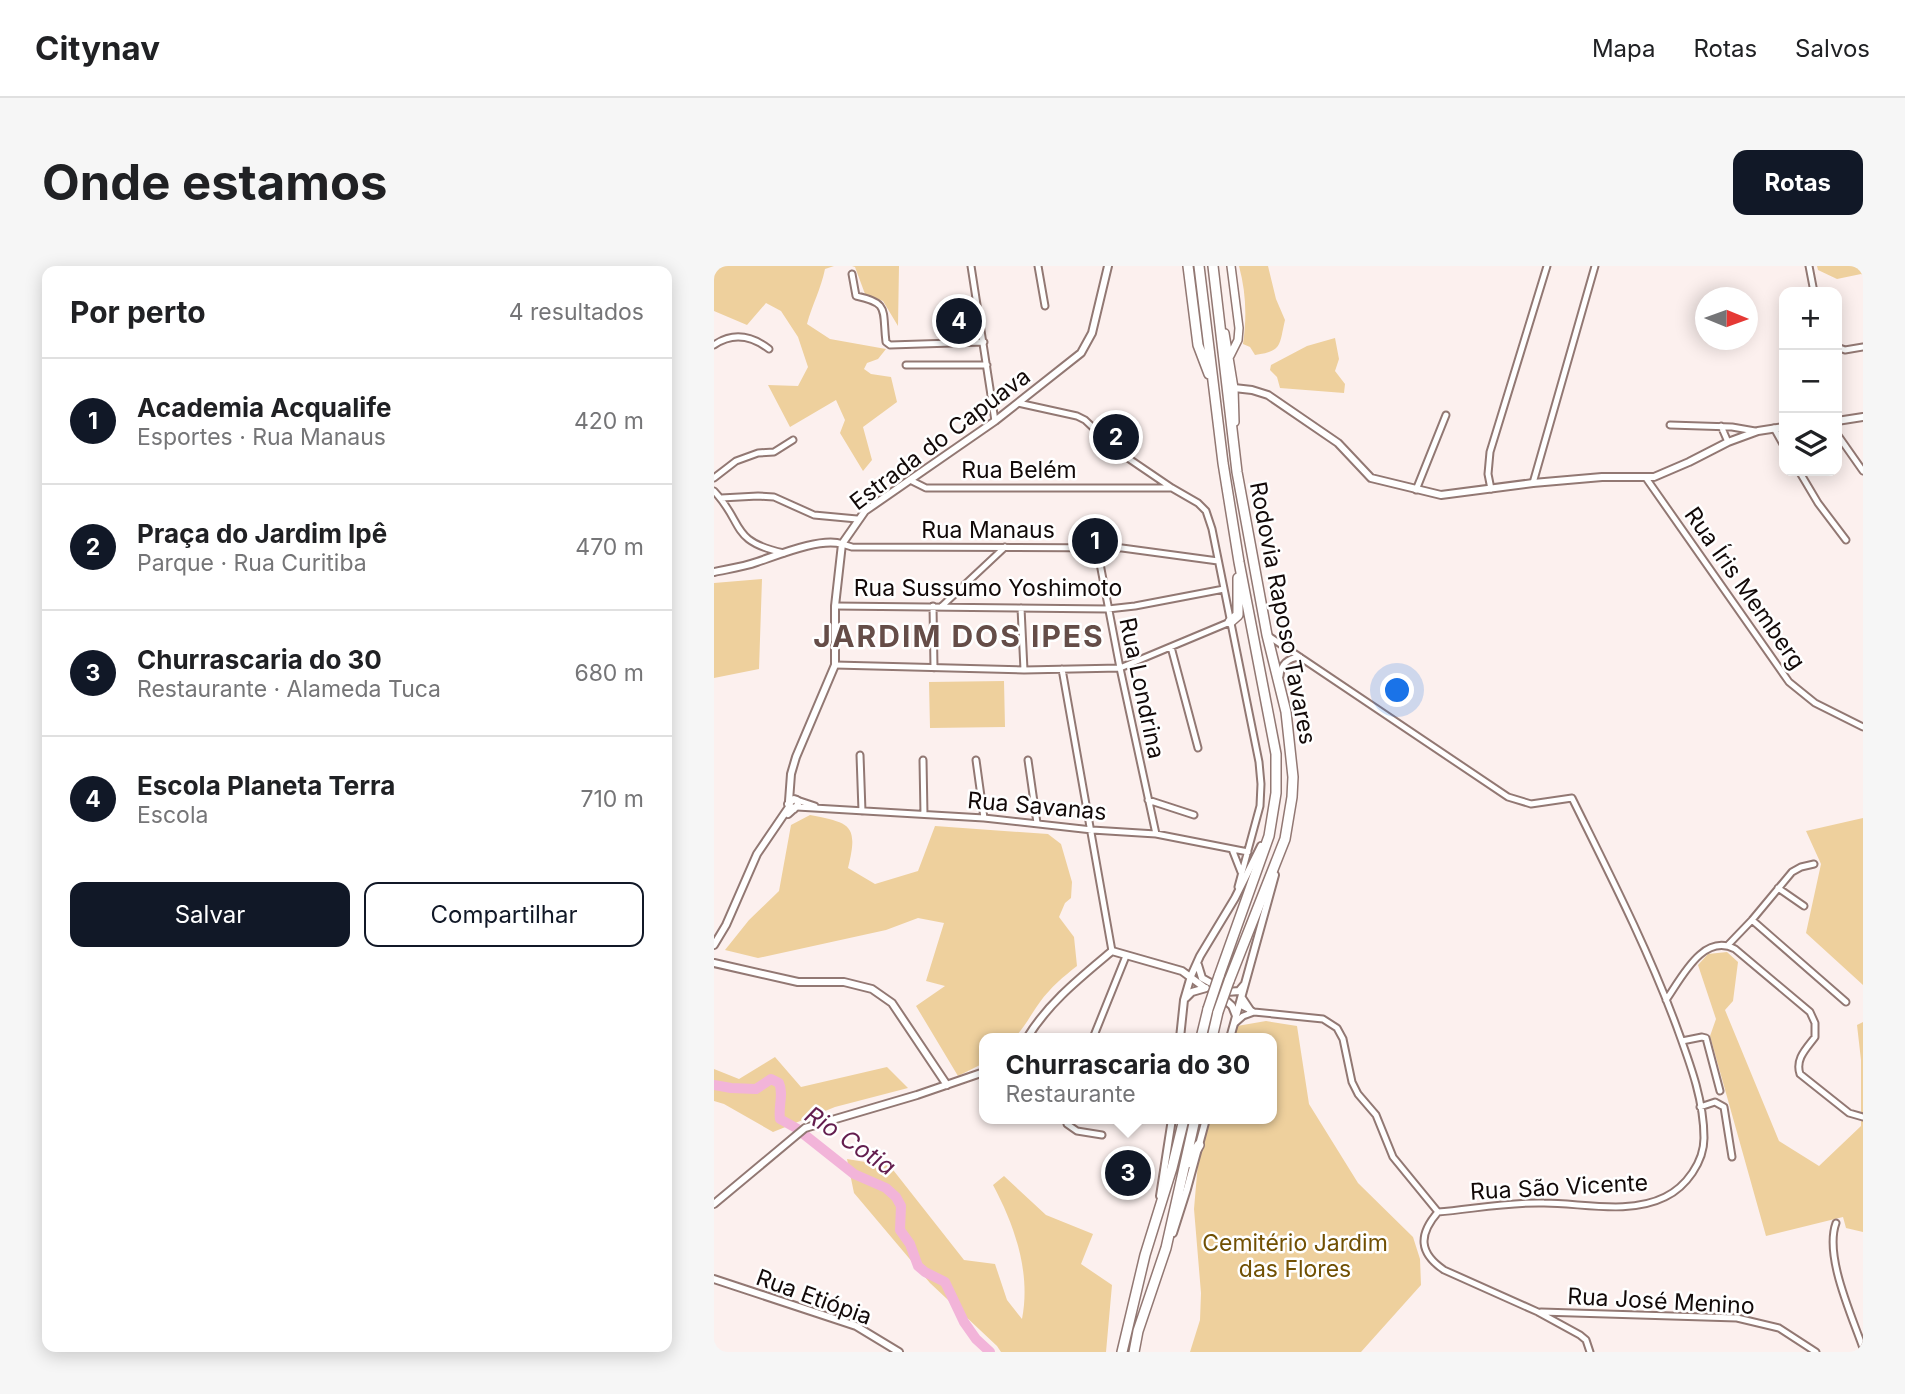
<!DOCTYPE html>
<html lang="pt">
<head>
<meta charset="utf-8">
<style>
  body { margin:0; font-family:Inter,sans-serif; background:#f6f6f6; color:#202124 }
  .controls { position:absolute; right:21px; top:21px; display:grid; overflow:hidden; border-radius:14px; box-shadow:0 4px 18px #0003 }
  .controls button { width:63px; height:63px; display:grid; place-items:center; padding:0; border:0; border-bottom:2px solid #e0e0e0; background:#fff; color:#202124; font:35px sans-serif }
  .compass { position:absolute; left:981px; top:21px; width:63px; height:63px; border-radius:50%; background:#fff; box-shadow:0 4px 18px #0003; rotate:91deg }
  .you { position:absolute; left:684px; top:425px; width:24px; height:24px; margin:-18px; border:5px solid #fff; border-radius:50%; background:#1a73e8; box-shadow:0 0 0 10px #1a73e833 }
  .badge { display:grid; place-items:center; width:46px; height:46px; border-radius:50%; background:#111827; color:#fff; font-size:23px; font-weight:700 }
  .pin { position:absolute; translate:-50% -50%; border:4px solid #fff; box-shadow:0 2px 7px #0006 }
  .popup { position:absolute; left:265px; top:767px; width:298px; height:91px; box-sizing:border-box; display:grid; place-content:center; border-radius:14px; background:#fff; filter:drop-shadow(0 2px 5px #0005); font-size:23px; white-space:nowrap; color:#757577 }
  .popup b { font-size:26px; color:#202124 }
  .popup::after { content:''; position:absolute; left:50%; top:100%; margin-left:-14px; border:14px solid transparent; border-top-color:#fff }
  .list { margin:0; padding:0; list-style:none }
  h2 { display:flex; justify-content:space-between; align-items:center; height:91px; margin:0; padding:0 28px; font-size:30px }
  h2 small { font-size:23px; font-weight:400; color:#757577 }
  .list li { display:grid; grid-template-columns:46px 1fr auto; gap:21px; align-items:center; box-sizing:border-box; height:126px; padding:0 28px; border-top:2px solid #e0e0e0 }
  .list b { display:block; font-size:26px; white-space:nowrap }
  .list p { margin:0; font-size:23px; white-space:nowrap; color:#757577 }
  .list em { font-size:23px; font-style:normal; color:#757577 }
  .actions { display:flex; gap:14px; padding:21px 28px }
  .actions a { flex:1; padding:16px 0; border:2px solid #111827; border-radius:14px; text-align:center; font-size:24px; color:#111827 }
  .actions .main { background:#111827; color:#fff }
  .icon { flex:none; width:38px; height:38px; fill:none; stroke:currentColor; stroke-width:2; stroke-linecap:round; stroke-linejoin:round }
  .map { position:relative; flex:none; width:1149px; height:1086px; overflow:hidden; border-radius:14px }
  header { display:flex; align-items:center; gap:42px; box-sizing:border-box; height:98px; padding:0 35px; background:#fff; border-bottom:2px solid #e0e0e0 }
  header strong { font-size:33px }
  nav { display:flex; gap:38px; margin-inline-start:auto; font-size:24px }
  .intro { display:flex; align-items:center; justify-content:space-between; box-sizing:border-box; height:168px; padding:0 42px }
  h1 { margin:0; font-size:49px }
  .button { padding:18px 32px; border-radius:14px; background:#111827; color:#fff; font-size:24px; font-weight:700 }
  main { display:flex; gap:42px; padding:0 42px }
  aside { flex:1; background:#fff; border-radius:14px; box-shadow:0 4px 18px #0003 }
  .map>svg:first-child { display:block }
</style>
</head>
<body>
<header>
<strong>Citynav</strong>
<nav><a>Mapa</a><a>Rotas</a><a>Salvos</a></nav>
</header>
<div class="intro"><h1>Onde estamos</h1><a class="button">Rotas</a></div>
<main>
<aside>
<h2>Por perto<small>4 resultados</small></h2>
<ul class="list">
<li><span class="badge">1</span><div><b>Academia Acqualife</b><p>Esportes · Rua Manaus</p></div><em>420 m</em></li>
<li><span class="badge">2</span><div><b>Praça do Jardim Ipê</b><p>Parque · Rua Curitiba</p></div><em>470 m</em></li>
<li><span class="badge">3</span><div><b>Churrascaria do 30</b><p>Restaurante · Alameda Tuca</p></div><em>680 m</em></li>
<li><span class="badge">4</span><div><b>Escola Planeta Terra</b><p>Escola</p></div><em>710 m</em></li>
</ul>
<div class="actions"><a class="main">Salvar</a><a>Compartilhar</a></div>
</aside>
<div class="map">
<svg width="1149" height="1086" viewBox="0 0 1149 1086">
  <rect width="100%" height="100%" fill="#fcf0ee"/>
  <path fill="#eed09d" d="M0 0H120L111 3C107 23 98 39 93 58L116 73 172 83 164 93 153 97 150 103 157 108 177 111 183 136 149 161 158 194 149 205 126 167 131 154 122 134 76 161 54 119 84 120 94 101 84 71 67 45 52 37 33 59 0 45Z
    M138 0H185L184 60 169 35 151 28 141 1Z
    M525 0H554L562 33 571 54C565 79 569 85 541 89L536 81 529 78C533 51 532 26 525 0Z
    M1103 0H1149V9L1147 8 1123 13 1104 4Z
    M621 72 625 93 621 105 631 118 630 127 566 122 563 111 556 104 557 99 593 80Z
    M399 155 417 175 406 185 387 167Z
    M48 313 45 403 0 412V317Z
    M290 415 291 461 216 462 215 416Z
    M96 549C136 557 145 558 134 602L161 618 204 605 221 560 334 568 347 578 358 616 357 632 351 637 345 651 360 671 363 700C350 710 336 722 326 736 317 748 311 761 300 772H270V797L244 810 202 740 231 720 212 715 230 657 204 652 172 664 44 692 11 684 35 654 65 625 77 559Z
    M1149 552V719L1092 667 1107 598 1092 565Z
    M1013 686 1024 696 1019 735 1011 744 1065 875 1105 900 1147 860V794L1143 759 1149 756V966L1132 962 1129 951 1052 970 996 770 1002 753 984 699 994 688Z
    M552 755 583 760 595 838 644 917 699 971 706 993 707 1019 647 1086H476L486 1054 487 1027 480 943 485 885 495 853H558V772H519L523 760Z
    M61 791 87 821 173 801 194 822 121 841 59 866 10 838 0 835V803L25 813Z
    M133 893 176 900 250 994 281 998 293 1034 308 1053C317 1007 301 960 279 919L290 910 332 949 379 968 367 998 398 1019 392 1086H287L283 1080 216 1017 140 927Z"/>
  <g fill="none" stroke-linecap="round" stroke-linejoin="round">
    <path stroke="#f2b4d9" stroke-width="10" d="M0 819 17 822 42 823 57 813 65 817C70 828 64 840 66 853L82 862 140 908 172 922 182 931 187 940 186 964 196 978 204 1000 211 1006 231 1016 250 1056 262 1073 276 1086"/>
    <g stroke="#927873" stroke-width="9">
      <path id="minor" d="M257 0 281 155
        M324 0 331 40
        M1095 0 1100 26
        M138 8 142 30C176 37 168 44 172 76L176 79 270 76
        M0 79C19 66 38 70 55 83
        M1123 81 1131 84 1149 81
        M192 99H273
        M304 137 363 150 371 154 405 186 458 222 484 237 492 245 498 263 545 496 547 518 546 540 524 621
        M956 159 1018 161 1041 165
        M1007 160 1014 176
        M1060 162 1070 180
        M1123 168 1149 205
        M1085 205 1104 237 1132 274
        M0 212 22 195 44 187 60 186 79 174
        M932 212 1075 416 1101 437 1149 461
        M196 214 212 222H457
        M819 217 881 0
        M777 223 774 208 776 186 833 0
        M702 224 732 149
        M0 225C31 258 15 275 70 287
        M7 232 44 230 60 231 100 249 143 253
        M128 278 138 281 408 282 504 295
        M383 282 406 402 442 568
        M121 340 394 343 421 340 510 323
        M219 340 220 402
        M228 340 291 281
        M307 342 310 404
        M553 369 794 531 817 538 858 532C895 607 933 681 962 759 975 795 990 833 990 872 990 896 972 921 951 931 915 949 868 937 830 937 795 936 759 943 724 946 704 969 705 987 730 1004L824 1046 866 1069 872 1074 876 1086
        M457 381 484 482
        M121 399 310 404 406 402 516 356
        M348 403 398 685
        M566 410C567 397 575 392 586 391
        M146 489 148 545
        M209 494 210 548
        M262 494 270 552
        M314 494 323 557
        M83 534 101 540
        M434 534 480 549
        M83 541 270 552 378 564 442 568 534 586
        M518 583 527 606
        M1064 622 1090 640
        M1038 654 1132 736
        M1014 679 1038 654 1078 606 1087 601 1100 598
        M952 734C967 713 989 666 1021 683L1096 746 1101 757V771C1092 783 1081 793 1086 808L1135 847 1149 851
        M526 739 540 746 609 753 623 762 629 773 638 816 644 828 662 849 679 891 724 946
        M521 757 529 750 540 746
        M379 772 412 690
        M968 775 988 771 992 772 1006 825
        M986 841 1001 836 1010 841 1018 891
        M352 853 353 858 363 865 388 869
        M1122 957C1110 990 1138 1050 1149 1082
        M827 1046 1023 1052 1065 1062 1102 1086"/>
    </g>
    <g stroke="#927873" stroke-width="10">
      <path id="tertiary" d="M520 122 538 124 554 129 624 177 657 212 727 229 819 217 888 211H940L975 196 1014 176 1044 165 1070 161
        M1123 155 1149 151
        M0 306C14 303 29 301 43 296 64 289 107 271 128 278
        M75 535 77 508 82 491 121 399V340L128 278 151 245 281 155 367 87 378 67 394 0
        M74 548 84 539 83 534 80 533 74 538 80 543
        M0 679 12 659 43 588 75 541
        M0 697 84 716H130L158 723 178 737 233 819
        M484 699 488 712 513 726 525 725 530 719
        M508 731 518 740 522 750
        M472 732 478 726 492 722
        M528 732 536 744
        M313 772C335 736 366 712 398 685L468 705 491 722
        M466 772 470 734 477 710 486 690 521 632 547 580
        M516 772 561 609
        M446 930 458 853
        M0 938 91 862 203 829 270 806
        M459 967 473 923 492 853
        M0 1013 142 1060 185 1086"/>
    </g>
    <g stroke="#927873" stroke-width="10">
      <path id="secondary" d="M511 67 520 122 521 156
        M516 90 524 74 525 62 517 0"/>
    </g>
    <g stroke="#927873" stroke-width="12">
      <path id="motorway" d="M474 0 484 79 495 108
        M485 0 509 197 525 296 562 488V527L555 570 505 710
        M499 0 523 206 553 369 572 446 579 511 578 531 571 573 515 715
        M516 356 524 349V312
        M487 772 494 743
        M498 772 504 746
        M474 897 485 879
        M408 1086 431 989 458 902 470 853
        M420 1086 424 1065 452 982 481 853"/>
    </g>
    <use href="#minor" stroke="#fff" stroke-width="5"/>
    <use href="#tertiary" stroke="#fff" stroke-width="6"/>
    <use href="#secondary" stroke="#fff" stroke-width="7"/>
    <use href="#motorway" stroke="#fff" stroke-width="9"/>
    <g stroke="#927873" stroke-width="12" stroke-linecap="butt">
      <path id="motorway-bridge" d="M494 743 505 710
        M504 746 515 715"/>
    </g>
    <use href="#motorway-bridge" stroke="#fff" stroke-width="9"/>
  </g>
  <g text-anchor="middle" stroke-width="5" stroke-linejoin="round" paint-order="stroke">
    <g font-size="23" fill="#120908" stroke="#fff">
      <text transform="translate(226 173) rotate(-37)" y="8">Estrada do Capuava</text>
      <text x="305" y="212">Rua Belém</text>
      <text x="274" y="272">Rua Manaus</text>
      <text x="274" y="330">Rua Sussumo Yoshimoto</text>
      <text transform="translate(1031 322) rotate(55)" y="8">Rua Íris Memberg</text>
      <text transform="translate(569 347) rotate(79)" y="8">Rodovia Raposo Tavares</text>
      <text transform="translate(428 422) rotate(78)" y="8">Rua Londrina</text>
      <text transform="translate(323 540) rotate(5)" y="8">Rua Savanas</text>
      <text transform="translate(845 921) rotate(-3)" y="8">Rua São Vicente</text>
      <text transform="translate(100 1031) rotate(20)" y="8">Rua Etiópia</text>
      <text transform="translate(947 1035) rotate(3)" y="8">Rua José Menino</text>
    </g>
    <g font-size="23" fill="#715003" stroke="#fff">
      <text x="581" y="985">Cemitério Jardim<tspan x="581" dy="26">das Flores</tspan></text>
    </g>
    <g font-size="24" font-style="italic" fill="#631d4e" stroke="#fff">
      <text transform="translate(136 875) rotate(34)" y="8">Rio Cotia</text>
    </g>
    <g font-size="30" font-weight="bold" letter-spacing="2" fill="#654d48" stroke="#fff">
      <text x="245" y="381">JARDIM DOS IPES</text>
    </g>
  </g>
</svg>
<div class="controls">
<button>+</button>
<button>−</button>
<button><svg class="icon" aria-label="layers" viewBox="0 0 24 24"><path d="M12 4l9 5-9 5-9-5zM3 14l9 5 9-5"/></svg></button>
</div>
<svg class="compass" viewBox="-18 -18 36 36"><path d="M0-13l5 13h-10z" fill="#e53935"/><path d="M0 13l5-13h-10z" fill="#757577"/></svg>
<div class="you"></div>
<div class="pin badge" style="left:381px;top:275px">1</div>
<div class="pin badge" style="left:402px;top:171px">2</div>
<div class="pin badge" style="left:414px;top:907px">3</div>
<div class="popup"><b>Churrascaria do 30</b>Restaurante</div>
<div class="pin badge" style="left:245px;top:55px">4</div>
</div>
</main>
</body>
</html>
